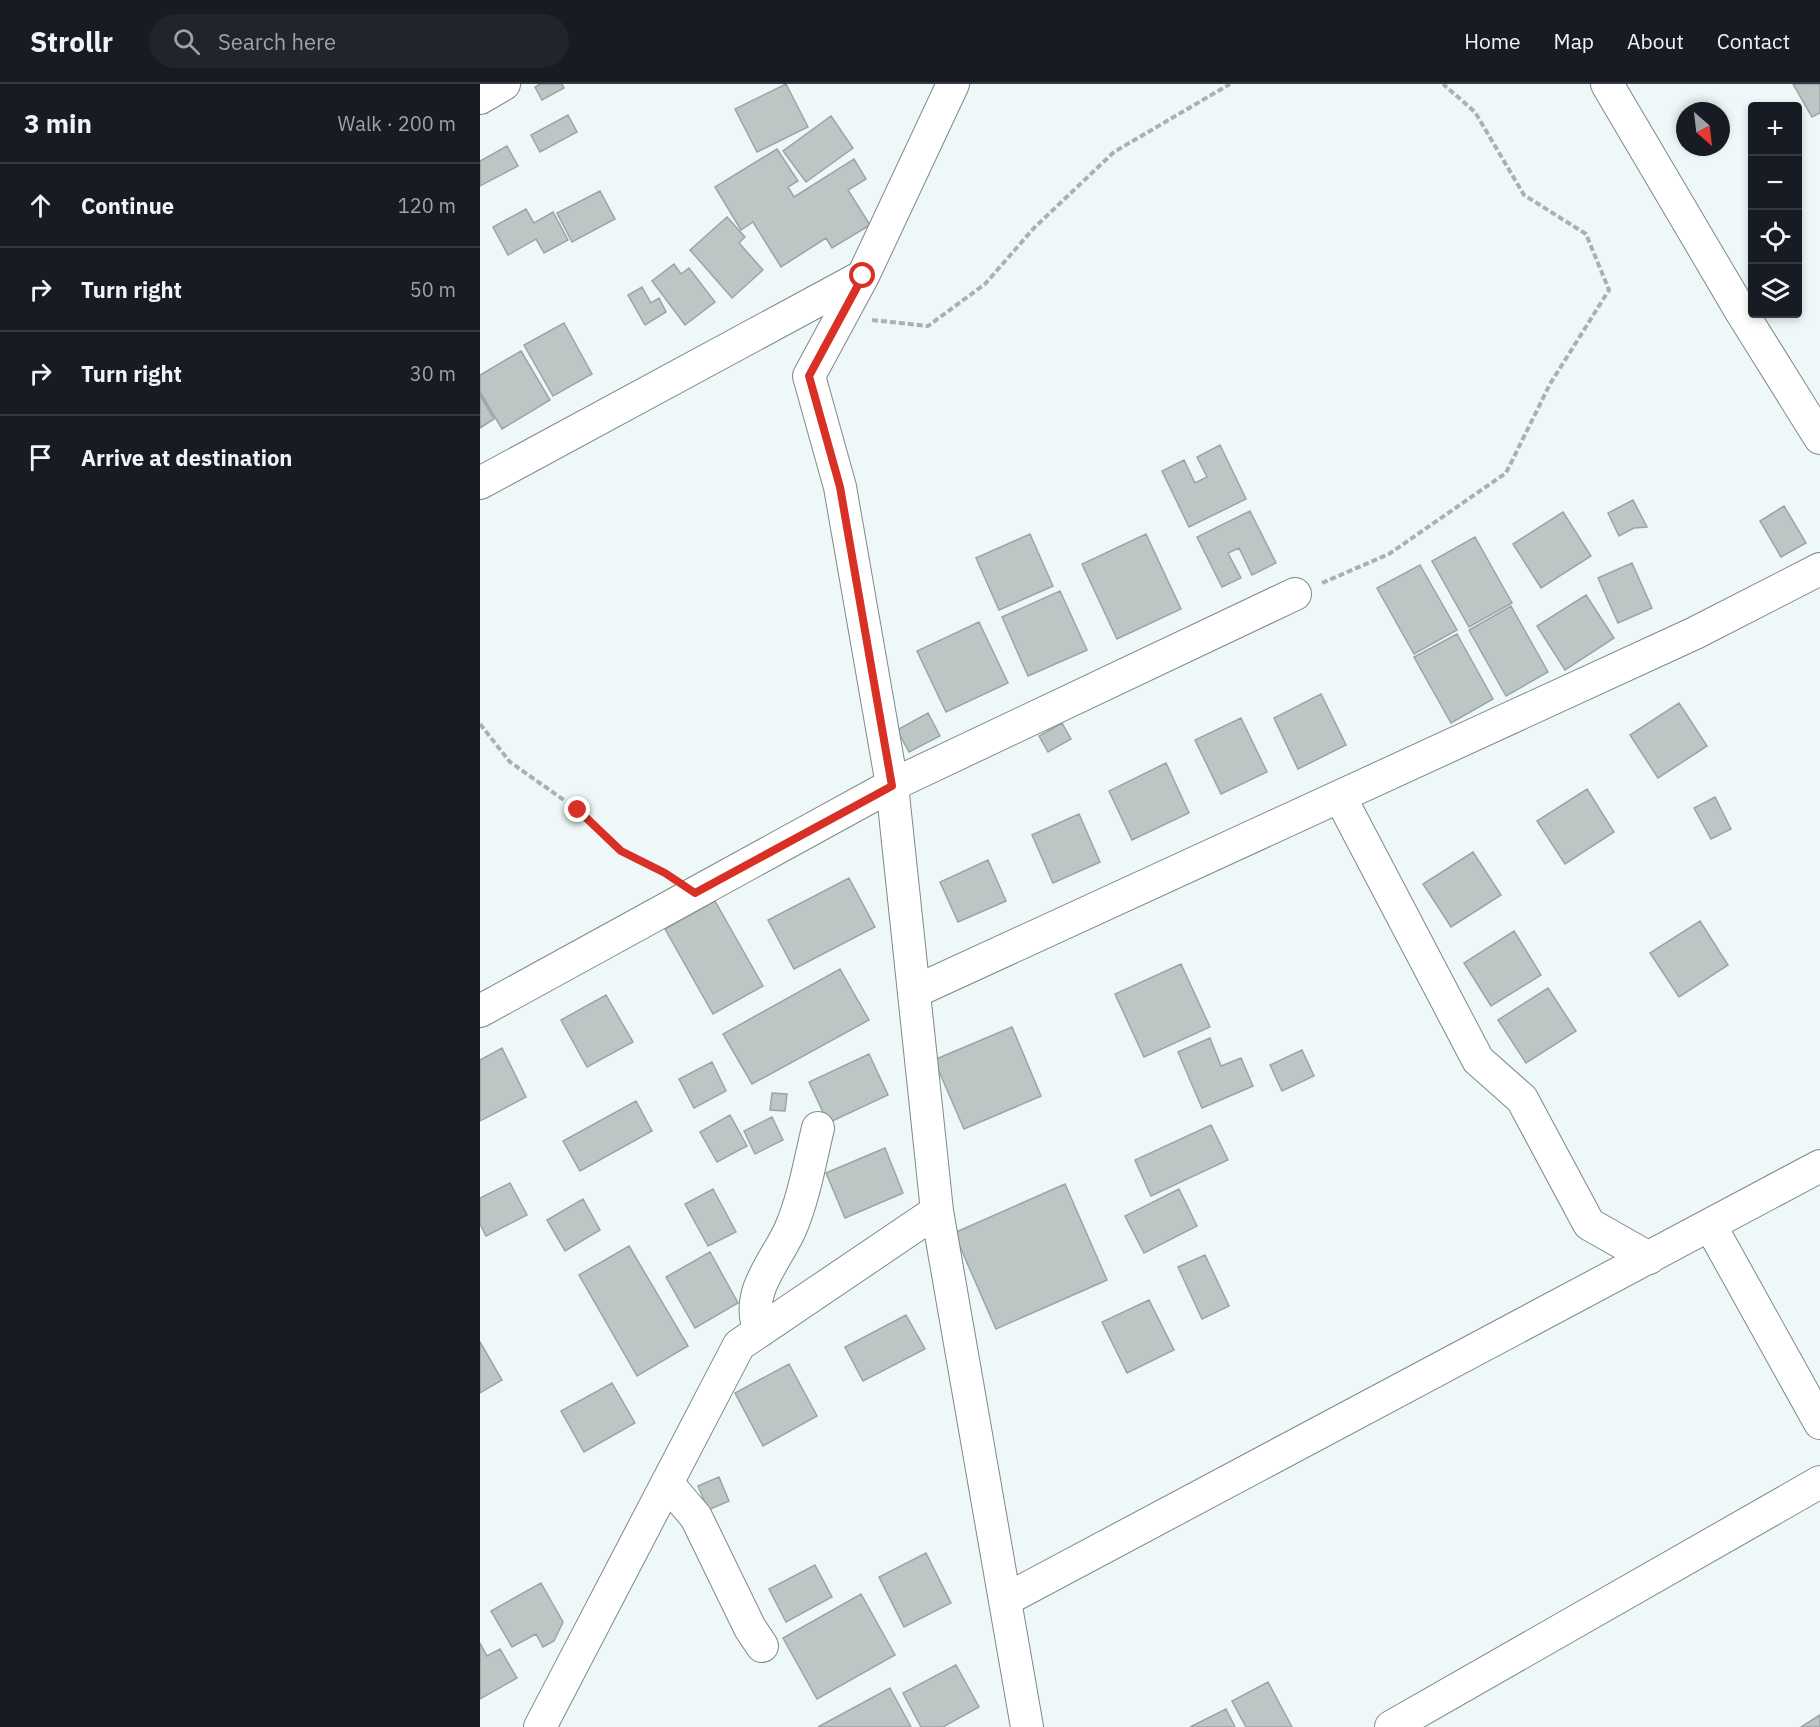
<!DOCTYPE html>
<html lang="en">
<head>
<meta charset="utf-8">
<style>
  body { margin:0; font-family:"IBM Plex Sans",sans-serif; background:#20242c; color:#f1f3f6 }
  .controls { position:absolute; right:18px; top:18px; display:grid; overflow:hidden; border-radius:6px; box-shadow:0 3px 9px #0003 }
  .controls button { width:54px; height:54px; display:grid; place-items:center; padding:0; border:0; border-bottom:2px solid #363941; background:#171b24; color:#f1f3f6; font:30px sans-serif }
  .compass { position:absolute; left:1196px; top:18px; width:54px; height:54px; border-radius:50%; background:#171b24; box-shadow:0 3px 9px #0003; rotate:152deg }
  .stop { position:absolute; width:18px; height:18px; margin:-14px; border:4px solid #d93025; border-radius:50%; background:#fff }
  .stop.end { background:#d93025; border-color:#fff; box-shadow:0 2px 6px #0008 }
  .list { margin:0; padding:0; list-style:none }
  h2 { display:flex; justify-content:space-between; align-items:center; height:78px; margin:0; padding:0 24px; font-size:26px }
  h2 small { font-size:20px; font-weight:400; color:#9ea1a6 }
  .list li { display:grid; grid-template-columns:39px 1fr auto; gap:18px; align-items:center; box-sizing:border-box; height:84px; padding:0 24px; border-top:2px solid #363941 }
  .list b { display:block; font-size:22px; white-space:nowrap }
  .list em { font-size:20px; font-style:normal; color:#9ea1a6 }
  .icon { flex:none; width:33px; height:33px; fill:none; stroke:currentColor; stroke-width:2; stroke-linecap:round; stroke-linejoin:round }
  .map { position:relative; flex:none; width:1340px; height:1643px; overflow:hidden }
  header { display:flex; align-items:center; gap:36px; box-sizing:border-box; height:84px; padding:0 30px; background:#171b24; border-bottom:2px solid #363941 }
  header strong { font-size:28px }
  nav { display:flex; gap:33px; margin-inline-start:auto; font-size:21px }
  .search { width:420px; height:54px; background:#20242c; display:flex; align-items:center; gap:15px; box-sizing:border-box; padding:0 21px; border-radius:33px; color:#9ea1a6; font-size:22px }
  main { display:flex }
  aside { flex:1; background:#171b24 }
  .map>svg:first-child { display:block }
</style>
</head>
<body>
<header>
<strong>Strollr</strong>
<div class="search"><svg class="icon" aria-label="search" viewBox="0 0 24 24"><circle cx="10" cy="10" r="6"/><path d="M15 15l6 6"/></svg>Search here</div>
<nav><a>Home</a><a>Map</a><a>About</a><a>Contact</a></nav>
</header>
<main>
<aside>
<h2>3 min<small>Walk · 200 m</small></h2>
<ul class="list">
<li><svg class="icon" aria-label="ahead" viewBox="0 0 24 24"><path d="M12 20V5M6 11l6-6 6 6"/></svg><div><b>Continue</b></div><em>120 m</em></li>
<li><svg class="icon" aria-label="right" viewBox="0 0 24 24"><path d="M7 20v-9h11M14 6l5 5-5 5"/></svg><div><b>Turn right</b></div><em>50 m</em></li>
<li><svg class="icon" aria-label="right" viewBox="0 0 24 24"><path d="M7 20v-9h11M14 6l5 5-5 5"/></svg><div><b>Turn right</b></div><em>30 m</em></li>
<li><svg class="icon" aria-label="arrive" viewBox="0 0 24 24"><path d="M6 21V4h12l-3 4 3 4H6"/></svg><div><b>Arrive at destination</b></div></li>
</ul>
</aside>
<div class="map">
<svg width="1340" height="1643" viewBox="0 0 1340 1643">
  <rect width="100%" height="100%" fill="#eef8f8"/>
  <path fill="#bcc6c5" stroke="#9ba5a5" stroke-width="1.5" d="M60 0H82L84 4 62 16 55 3Z
    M306 0 328 43 277 68 255 25Z
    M1313 0H1340V29L1332 33Z
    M88 31 97 48 60 68 51 51Z
    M351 32 373 64 326 98 303 67Z
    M27 62 38 82 0 102V77Z
    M297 65 318 97 308 103 314 113 374 75 386 95 368 106 390 141 352 164 346 154 301 183 273 138 261 146 235 103Z
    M120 107 135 135 92 158 77 129Z
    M46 125 54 139 73 128 88 156 64 169 56 155 28 171 13 143Z
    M247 133 265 153 259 159 283 186 252 214 210 166Z
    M194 180 201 190 209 184 235 218 205 241 172 197Z
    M162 203 171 219 179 214 186 228 165 241 148 211Z
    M84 239 112 290 73 312 44 261Z
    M41 267 70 316 22 345 0 308V291Z
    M0 311 14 335 0 344Z
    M740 361 766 415 709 443 682 387 704 376 715 399 727 393 717 373Z
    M1153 416 1167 443 1154 444 1139 452 1128 429Z
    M1304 422 1326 459 1301 473 1280 437Z
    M770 427 796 479 772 491 759 464 748 469 761 494 742 503 717 453Z
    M1083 428 1111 472 1061 504 1033 460Z
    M550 450 573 502 519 526 496 474Z
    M666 450 701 525 637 555 602 480Z
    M995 453 1032 519 989 543 952 477Z
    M1152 479 1172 524 1138 539 1118 494Z
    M940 481 977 546 934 570 897 504Z
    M580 507 607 566 548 592 522 533Z
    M1106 511 1134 554 1085 586 1057 542Z
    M1031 522 1068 588 1026 612 989 546Z
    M499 538 528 599 466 628 437 567Z
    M977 550 1013 615 971 639 934 573Z
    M841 610 866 661 818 685 794 634Z
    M1199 619 1227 662 1178 694 1150 651Z
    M448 629 460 652 429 668 417 646Z
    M761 634 787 688 741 710 715 656Z
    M582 639 591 655 568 668 559 652Z
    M686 679 709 729 652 756 629 707Z
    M1107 705 1134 748 1085 780 1057 737Z
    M1235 713 1251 745 1231 755 1214 724Z
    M599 730 620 778 573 799 552 751Z
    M993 768 1021 811 971 843 943 800Z
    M508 776 526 817 478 838 460 798Z
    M369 794 395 843 314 885 288 836Z
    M235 817 283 902 233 930 185 845Z
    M1220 837 1248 881 1199 913 1170 869Z
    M1034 847 1061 891 1011 922 984 879Z
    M701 880 730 943 664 973 635 910Z
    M360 885 389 936 272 1000 243 950Z
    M1068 904 1096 947 1046 979 1018 936Z
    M126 911 153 958 107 983 81 936Z
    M532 943 561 1012 484 1045 454 976Z
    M730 954 741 982 761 974 773 1002 722 1024 698 968Z
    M22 964 46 1013 0 1037V976Z
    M822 966 834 992 802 1007 790 981Z
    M389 970 408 1011 348 1039 329 998Z
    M232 978 246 1007 214 1024 199 995Z
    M292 1009 307 1010 305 1027 290 1026Z
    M156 1017 172 1047 100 1087 83 1057Z
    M250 1031 267 1062 237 1078 220 1048Z
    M292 1033 303 1056 275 1070 264 1047Z
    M731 1041 748 1076 671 1112 655 1076Z
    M405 1064 423 1109 365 1134 346 1089Z
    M30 1099 47 1131 6 1152 0 1140V1114Z
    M585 1100 627 1196 516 1245 474 1149Z
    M233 1105 256 1148 228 1162 205 1120Z
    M699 1105 717 1142 664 1169 645 1132Z
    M103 1115 120 1146 85 1167 67 1136Z
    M149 1162 208 1262 157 1292 99 1191Z
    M230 1168 258 1219 215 1244 186 1193Z
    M725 1171 749 1222 722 1235 698 1183Z
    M669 1216 694 1266 647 1289 622 1238Z
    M426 1231 445 1265 383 1297 365 1263Z
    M0 1258 22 1296 0 1309Z
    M309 1280 337 1332 283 1362 255 1309Z
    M132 1299 155 1339 104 1368 81 1327Z
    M239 1393 249 1417 228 1426 218 1402Z
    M446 1469 471 1519 424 1543 399 1493Z
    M335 1481 352 1513 306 1538 289 1505Z
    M61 1499 83 1538 74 1557 63 1563 56 1550 32 1563 11 1527Z
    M381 1510 415 1571 337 1615 303 1554Z
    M0 1559 7 1572 20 1565 37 1594 0 1615Z
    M476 1581 499 1623 463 1643H441L423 1609Z
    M788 1598 812 1643H766L752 1617Z
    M410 1604 431 1643H338Z
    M746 1625 755 1643H710Z
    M1340 1631V1643H1321Z"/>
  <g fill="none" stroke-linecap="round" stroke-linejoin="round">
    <g stroke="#7e8888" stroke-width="34">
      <path id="minor" d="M1127 0 1262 229 1340 354
        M0 14 24 0
        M0 399 383 192
        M860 713 998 976 1042 1015 1109 1140 1169 1174
        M434 908 1215 549 1340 485
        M0 927 412 701 815 510
        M457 1127 547 1643
        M1230 1141 1340 1339
        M280 1247C264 1209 295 1179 310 1146 324 1114 330 1077 338 1044
        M187 1399 216 1433 270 1544 282 1562
        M525 1516 1340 1082
        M60 1643 259 1261 457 1127 412 701 360 403 329 292 383 192 473 0
        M911 1643 1340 1398"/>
    </g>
    <path stroke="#a9b1b1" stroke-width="4" stroke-dasharray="6 3" stroke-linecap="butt" d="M392 236 448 242 505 200 554 144 634 68 750 0
      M842 499 909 470 1026 389 1070 300 1129 206 1106 150 1044 111 995 28 963 0
      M0 640 30 678 98 726 141 767 187 790"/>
    <use href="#minor" stroke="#fff" stroke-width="32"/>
  </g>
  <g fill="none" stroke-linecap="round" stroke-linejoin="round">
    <path stroke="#d93025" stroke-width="8" d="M98 726 141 767 185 789 215 809 412 702 360 403 329 292 383 192"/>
  </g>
</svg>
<div class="controls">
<button>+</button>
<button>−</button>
<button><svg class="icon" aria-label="locate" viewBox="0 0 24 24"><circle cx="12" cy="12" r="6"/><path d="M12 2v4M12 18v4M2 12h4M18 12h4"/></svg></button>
<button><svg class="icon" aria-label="layers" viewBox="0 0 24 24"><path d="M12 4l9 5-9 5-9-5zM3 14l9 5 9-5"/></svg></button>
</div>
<svg class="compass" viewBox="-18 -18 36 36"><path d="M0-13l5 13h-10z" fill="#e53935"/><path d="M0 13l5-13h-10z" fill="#9ea1a6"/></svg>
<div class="stop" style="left:383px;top:192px"></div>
<div class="stop end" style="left:98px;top:726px"></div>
</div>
</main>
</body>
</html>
